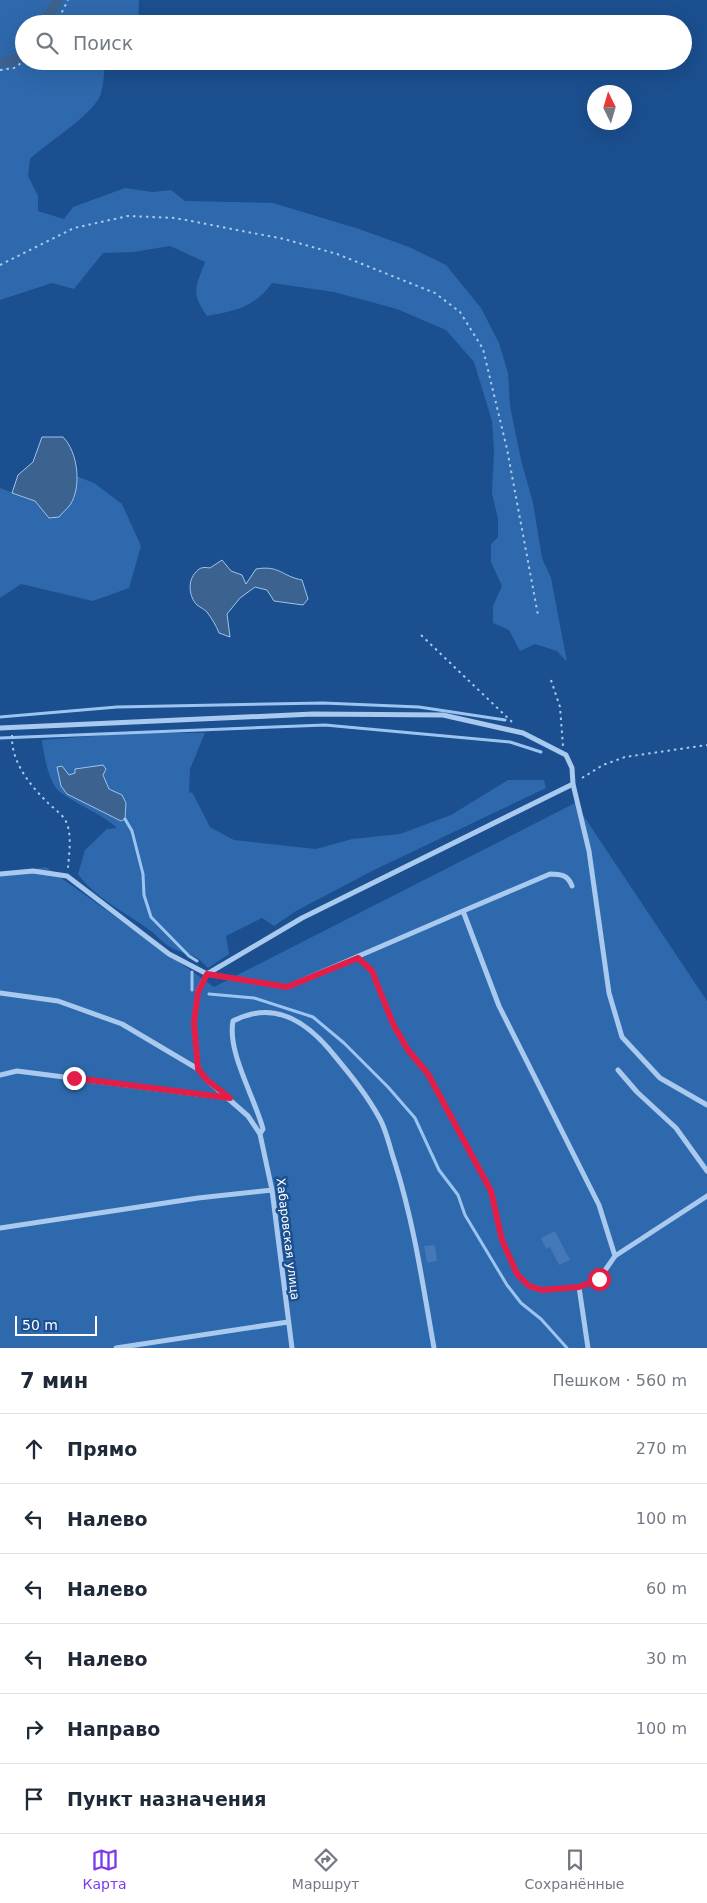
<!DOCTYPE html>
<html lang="ru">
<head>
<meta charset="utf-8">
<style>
  body { margin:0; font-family:"DejaVu Sans",sans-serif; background:#f2f2f3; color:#1f2937 }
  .compass { position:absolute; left:587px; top:85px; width:45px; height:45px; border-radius:50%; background:#fff; box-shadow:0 5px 20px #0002; rotate:355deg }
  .scale { position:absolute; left:15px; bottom:12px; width:82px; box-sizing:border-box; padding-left:5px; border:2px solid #fff; border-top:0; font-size:14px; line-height:18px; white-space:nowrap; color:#fff; -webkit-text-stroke:4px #1b4f8f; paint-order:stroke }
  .stop { position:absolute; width:15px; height:15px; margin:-11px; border:4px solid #e11d48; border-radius:50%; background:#fff }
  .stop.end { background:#e11d48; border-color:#fff; box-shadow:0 1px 5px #0008 }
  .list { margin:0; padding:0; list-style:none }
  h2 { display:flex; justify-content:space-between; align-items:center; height:65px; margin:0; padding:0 20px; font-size:21px }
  h2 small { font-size:16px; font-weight:400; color:#747a83 }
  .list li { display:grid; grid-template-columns:32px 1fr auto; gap:15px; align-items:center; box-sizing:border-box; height:70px; padding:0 20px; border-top:1px solid #e0e1e3 }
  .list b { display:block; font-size:19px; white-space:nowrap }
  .list em { font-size:16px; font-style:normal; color:#747a83 }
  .icon { flex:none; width:28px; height:28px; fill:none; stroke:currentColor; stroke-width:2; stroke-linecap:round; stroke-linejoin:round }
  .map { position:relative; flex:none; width:707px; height:1348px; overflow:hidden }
  .search { position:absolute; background:#fff; box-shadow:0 5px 20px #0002; left:15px; right:15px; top:15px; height:55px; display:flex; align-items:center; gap:12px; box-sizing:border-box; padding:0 18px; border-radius:28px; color:#747a83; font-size:19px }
  .sheet { height:485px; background:#fff }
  nav { display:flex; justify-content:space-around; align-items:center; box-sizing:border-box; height:70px; border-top:1px solid #e0e1e3; background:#fff; font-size:14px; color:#747a83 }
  nav a { display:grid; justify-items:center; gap:2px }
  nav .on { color:#7c3aed }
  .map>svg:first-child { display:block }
</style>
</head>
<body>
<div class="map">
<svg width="707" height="1348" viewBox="0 0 707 1348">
  <rect width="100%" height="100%" fill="#1b4f8f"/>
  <path fill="#2e69ad" d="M0 0H139L138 24H24V61H105C104 71 104 87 100 96 89 118 49 141 30 159L28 176 38 196V211L64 219 73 207 125 188 152 192 171 190 185 201 273 203 359 229 409 247 446 265 481 308 499 343 508 373 510 406 521 460 533 503 542 558 551 578 567 662 557 651 535 644 520 651 509 630 493 623V606L502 586 491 562V544L498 537V519L492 493 494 451 492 421 474 362 446 330 397 309 334 292 272 283C254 308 236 310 207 316 190 292 196 287 205 262L170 246 134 252 103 253 74 289 52 283 0 300Z
    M76 476 94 483 122 504 141 546 129 588 93 601 21 584 0 598V488L35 501 49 518C69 508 77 499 76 476Z
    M132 733H205L190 769 189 793 192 792 210 827 234 840 316 849 352 839 400 834 451 815 508 780H544L546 788 374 870 296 911 274 926 262 918 226 936 229 954 208 968C192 950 189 957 172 948 163 944 156 934 148 929 125 912 95 898 78 874L85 850 107 829 117 828C103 814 63 798 56 788 47 775 44 755 42 740Z
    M575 803 707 1001V1348H0V875L46 867 214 987Z"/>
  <path fill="#3c6290" stroke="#9cc4f0" d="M42 437H63C78 452 82 487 70 505 67 509 62 513 59 517L49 518 35 501 12 493 18 475 33 462Z
    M222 560 231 571 242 575 246 584 256 569C280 565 281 576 302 580L308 599 303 605 274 601 267 590 255 587 240 598 227 614 230 637 219 633C216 625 212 619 207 612 204 609 201 608 197 605 189 597 187 581 196 572 200 567 204 567 210 568Z
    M103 765 106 769 103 775 109 789 122 795 126 803 125 819 121 821 67 794 61 786 57 767 62 766 69 775 75 773V769Z"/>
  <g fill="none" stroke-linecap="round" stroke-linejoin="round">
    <path stroke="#9cc4f0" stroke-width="3" d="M0 717 117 707 323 703 419 707 505 720
      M0 738 325 725 510 742 541 752
      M125 819 132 831 143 874 144 895 151 917 189 956 197 961
      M192 972V990
      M209 994 254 998 313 1017 344 1043 388 1087 415 1118 439 1170 458 1195 465 1215 507 1285 521 1303 541 1319 567 1348"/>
    <path stroke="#3c6290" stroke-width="11" d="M44 24 58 0
      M0 63 16 60 24 50"/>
  </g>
  <path fill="#4478b7" d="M555 1231 570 1260 559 1265 550 1247 546 1249 541 1238Z
    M435 1245 437 1261 427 1263 424 1246Z"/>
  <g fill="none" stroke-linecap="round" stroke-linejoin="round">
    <path stroke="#a9c9ee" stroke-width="2" stroke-dasharray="2.5 4" stroke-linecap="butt" d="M56 24 68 0
      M0 70 14 68 24 61
      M0 265 74 228 128 216 175 218 284 239 337 254 435 293 460 312 483 349 507 449 538 615
      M421 635 512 722
      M551 680 560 707 563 746
      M12 735C11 761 28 783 47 802 52 807 59 812 64 818 73 831 69 853 68 868
      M582 778 603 765 625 757 707 745"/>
    <path stroke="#a9c9ee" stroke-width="5" d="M0 728 313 714 443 715 523 733 566 755 572 768 573 784
      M0 874 33 871 67 876 169 954 207 974 287 987 463 911 499 1006 599 1205 615 1256 599 1279 579 1287 542 1290 529 1286 517 1274 502 1240 491 1191 428 1074 408 1050 393 1024 372 971 358 958
      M463 911 550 874C561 874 568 875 572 886
      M0 993 58 1001 122 1024 198 1069
      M618 1070 637 1092 676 1128 707 1171
      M0 1075 17 1071 229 1098
      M260 1134 263 1129C255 1098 227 1052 233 1021 272 1001 303 1019 329 1049 348 1072 366 1093 380 1119 387 1132 390 1149 395 1163 414 1223 423 1286 434 1348
      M0 1228 198 1198 272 1190
      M615 1256 707 1196
      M579 1287 588 1348
      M116 1348 288 1322
      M292 1348 272 1190 260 1134 248 1116 207 1080 198 1069 194 1023 198 991 207 974 302 918 573 784 589 851 609 993 622 1037 660 1078 707 1105"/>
  </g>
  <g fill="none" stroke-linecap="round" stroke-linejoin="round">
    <path stroke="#e11d48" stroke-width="6" d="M74 1078 230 1098 207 1080 198 1069 194 1023 198 992 207 974 287 987 358 958 372 971 393 1024 408 1050 428 1074 491 1191 502 1240 517 1274 529 1286 542 1290 579 1287 599 1279"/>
  </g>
  <g text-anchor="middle" stroke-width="5" stroke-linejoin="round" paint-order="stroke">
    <g font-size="12" fill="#fff" stroke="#1b4f8f">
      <text transform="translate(288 1239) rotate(83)" y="4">Хабаровская улица</text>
    </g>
  </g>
</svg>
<svg class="compass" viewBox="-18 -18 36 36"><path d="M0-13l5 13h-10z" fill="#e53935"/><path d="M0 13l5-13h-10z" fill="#747a83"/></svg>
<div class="scale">50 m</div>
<div class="stop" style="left:599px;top:1279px"></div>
<div class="stop end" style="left:74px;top:1078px"></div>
<div class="search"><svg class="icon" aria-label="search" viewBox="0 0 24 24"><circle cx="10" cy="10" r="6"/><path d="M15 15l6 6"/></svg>Поиск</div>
</div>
<section class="sheet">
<h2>7 мин<small>Пешком · 560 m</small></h2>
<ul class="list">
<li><svg class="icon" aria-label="ahead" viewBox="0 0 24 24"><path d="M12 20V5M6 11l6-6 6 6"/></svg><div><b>Прямо</b></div><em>270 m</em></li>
<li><svg class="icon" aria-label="left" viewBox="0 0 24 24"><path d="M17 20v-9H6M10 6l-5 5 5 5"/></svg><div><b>Налево</b></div><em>100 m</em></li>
<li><svg class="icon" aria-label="left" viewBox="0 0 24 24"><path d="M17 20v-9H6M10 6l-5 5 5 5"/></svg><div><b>Налево</b></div><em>60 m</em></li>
<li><svg class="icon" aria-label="left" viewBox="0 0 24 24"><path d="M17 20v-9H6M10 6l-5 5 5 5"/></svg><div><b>Налево</b></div><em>30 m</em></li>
<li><svg class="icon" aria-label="right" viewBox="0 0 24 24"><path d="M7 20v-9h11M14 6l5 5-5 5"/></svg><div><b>Направо</b></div><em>100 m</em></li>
<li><svg class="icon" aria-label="arrive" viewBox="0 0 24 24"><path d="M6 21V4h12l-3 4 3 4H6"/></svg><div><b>Пункт назначения</b></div></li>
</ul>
</section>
<nav>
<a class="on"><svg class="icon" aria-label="map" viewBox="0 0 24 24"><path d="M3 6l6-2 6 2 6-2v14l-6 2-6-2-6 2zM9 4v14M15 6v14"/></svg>Карта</a>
<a><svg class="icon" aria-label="directions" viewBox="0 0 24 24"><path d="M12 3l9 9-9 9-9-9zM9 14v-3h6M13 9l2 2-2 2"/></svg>Маршрут</a>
<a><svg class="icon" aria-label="saved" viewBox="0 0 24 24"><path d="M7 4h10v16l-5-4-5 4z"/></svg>Сохранённые</a>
</nav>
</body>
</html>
